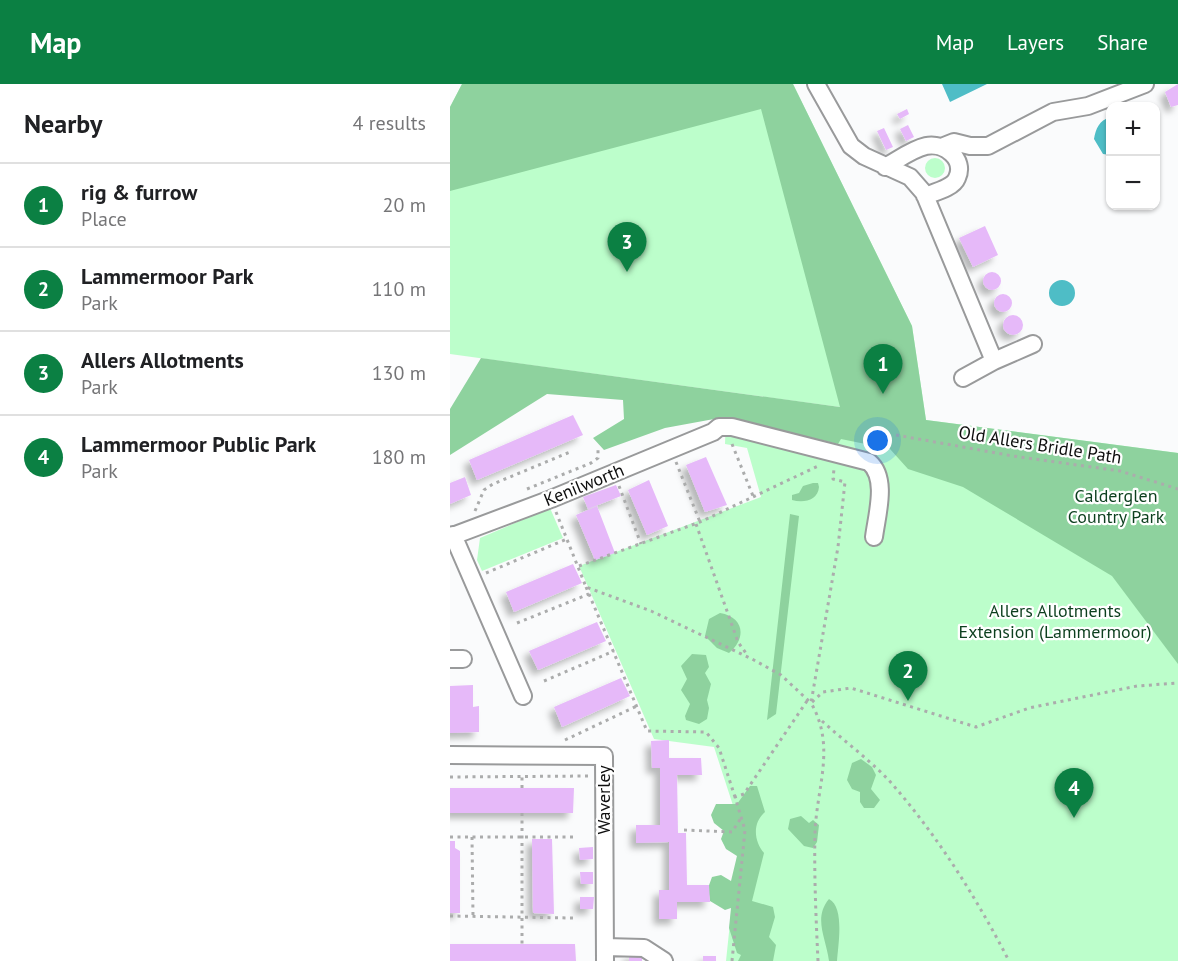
<!DOCTYPE html>
<html lang="en">
<head>
<meta charset="utf-8">
<style>
  body { margin:0; font-family:"PT Sans",sans-serif; background:#f2f2f2; color:#202124 }
  .controls { position:absolute; right:18px; top:18px; display:grid; overflow:hidden; border-radius:12px; box-shadow:0 2px 4px #0004 }
  .controls button { width:54px; height:54px; display:grid; place-items:center; padding:0; border:0; border-bottom:2px solid #e0e0e0; background:#fff; color:#202124; font:30px sans-serif }
  .you { position:absolute; left:428px; top:357px; width:21px; height:21px; margin:-15px; border:4px solid #fff; border-radius:50%; background:#1a73e8; box-shadow:0 0 0 9px #1a73e833 }
  .badge { display:grid; place-items:center; width:39px; height:39px; border-radius:50%; background:#0b8043; color:#fff; font-size:20px; font-weight:700 }
  .pin { position:absolute; translate:-50% -50px; filter:drop-shadow(0 2px 3px #0008) }
  .pin::after { content:''; position:absolute; top:32px; width:21px; height:18px; background:inherit; clip-path:polygon(0 0,100% 0,50% 100%) }
  .list { margin:0; padding:0; list-style:none }
  h2 { display:flex; justify-content:space-between; align-items:center; height:78px; margin:0; padding:0 24px; font-size:26px }
  h2 small { font-size:20px; font-weight:400; color:#757577 }
  .list li { display:grid; grid-template-columns:39px 1fr auto; gap:18px; align-items:center; box-sizing:border-box; height:84px; padding:0 24px; border-top:2px solid #e0e0e0 }
  .list b { display:block; font-size:22px; white-space:nowrap }
  .list p { margin:0; font-size:20px; white-space:nowrap; color:#757577 }
  .list em { font-size:20px; font-style:normal; color:#757577 }
  .map { position:relative; flex:none; width:728px; height:877px; overflow:hidden }
  header { display:flex; align-items:center; gap:36px; box-sizing:border-box; height:84px; padding:0 30px; background:#0b8043; color:#fff }
  header strong { font-size:28px }
  nav { display:flex; gap:33px; margin-inline-start:auto; font-size:21px }
  main { display:flex }
  aside { flex:1; background:#fff }
  .map>svg:first-child { display:block }
</style>
</head>
<body>
<header>
<strong>Map</strong>
<nav><a>Map</a><a>Layers</a><a>Share</a></nav>
</header>
<main>
<aside>
<h2>Nearby<small>4 results</small></h2>
<ul class="list">
<li><span class="badge">1</span><div><b>rig &amp; furrow</b><p>Place</p></div><em>20 m</em></li>
<li><span class="badge">2</span><div><b>Lammermoor Park</b><p>Park</p></div><em>110 m</em></li>
<li><span class="badge">3</span><div><b>Allers Allotments</b><p>Park</p></div><em>130 m</em></li>
<li><span class="badge">4</span><div><b>Lammermoor Public Park</b><p>Park</p></div><em>180 m</em></li>
</ul>
</aside>
<div class="map">
<svg width="728" height="877" viewBox="0 0 728 877">
  <defs>
    <filter id="shadow"><feDropShadow dx="-5.5" dy="5.5" stdDeviation="3" flood-color="#0004"/></filter>
  </defs>
  <rect width="100%" height="100%" fill="#fafbfc"/>
  <path fill="#bcfecb" d="M12 0H343L462 242 476 336 728 369V877H276L290 743 264 663 204 655 129 482 311 413 297 364 275 360 276 333 390 323 0 270V23Z
    M475 84a10 10 0 1 1 20 0a10 10 0 1 1-20 0Z
    M100 424 113 454 32 487 27 476 30 454Z"/>
  <path fill="#8ed29e" d="M12 0H343L462 242 476 336 728 369V580L662 492 513 403 458 385 440 365 391 355 388 360 275 333 215 344 154 366 143 354 174 335 173 316 97 310 0 371V325L31 274 390 323 311 25 0 107V23Z
    M363 399H368L369 403C368 417 353 419 342 416V411L349 409 353 402Z
    M340 430 349 432 326 630 317 636Z
    M270 529C294 533 297 554 279 569L267 564 255 552 259 535Z
    M242 570 256 571 259 583 255 589 261 600 257 616 259 624 257 635 249 640 236 636 235 632 240 620 231 606 237 595 231 582Z
    M411 675 422 683 426 691 421 705 430 716 424 724H414L410 718V708L402 705 397 696 402 679Z
    M300 702H307L315 728C302 739 304 757 314 769L302 817 323 823 325 833 319 853 326 861 323 877H288L291 871 287 869 279 844 281 824 275 826 260 817 258 804 262 793 271 791 281 797 287 772 276 765 271 755 274 747 264 739 261 731 266 720H287Z
    M351 732 359 739 363 736 369 741 367 758 363 764 354 762 338 745 340 735Z
    M379 815C395 823 388 862 387 877H379C376 854 363 834 379 815Z"/>
  <path fill="#4ebdc6" d="M492 0H537L500 18Z
    M660 33V71L653 70 644 55C646 44 649 37 660 33Z
    M599 209a13 13 0 1 1 26 0a13 13 0 1 1-26 0Z"/>
  <path fill="#e6b9f9" filter="url(#shadow)" d="M728 0V21L721 23 715 8Z
    M457 25 459 30 450 35 447 30Z
    M458 41 464 53 456 57 450 45Z
    M434 44 443 63 436 66 427 47Z
    M535 142 548 171 523 183 509 154Z
    M533 197a9 9 0 1 1 18 0a9 9 0 1 1-18 0Z
    M544 219a9 9 0 1 1 18 0a9 9 0 1 1-18 0Z
    M553 241a10 10 0 1 1 20 0a10 10 0 1 1-20 0Z
    M123 331 133 351 27 396 19 376Z
    M256 373 277 421 255 428 236 381Z
    M15 393 21 411 0 420V399Z
    M199 396 218 442 197 451 178 406Z
    M166 401 171 412 138 425 133 413Z
    M147 422 165 469 145 476 126 431Z
    M123 480 132 499 64 528 56 508Z
    M147 538 156 557 88 586 79 567Z
    M171 594 180 612 112 643 104 623Z
    M23 601V623L29 622V648L0 649V602Z
    M219 656V674H251L252 691H227L228 749H236L237 801H259L260 818H227V835H209V806H219V758L186 759V741H210V684H202L201 657Z
    M0 704H124L123 729H0Z
    M82 755H102L104 830 83 829Z
    M0 757H5V764L10 767V829H0Z
    M143 763V775L130 776 129 764Z
    M130 788H143V800H131Z
    M130 813H144L143 825H130Z
    M0 860H125L126 877H0Z
    M179 870 192 871V877H179Z
    M253 872H266V877H253Z"/>
  <g fill="none" stroke-linecap="round" stroke-linejoin="round">
    <g stroke="#999a9b" stroke-width="20">
      <path id="minor" d="M366 0 401 62 414 72 460 93 474 109 544 277 583 260
        M494 62 504 58 520 62H538L603 28 638 22 695 0
        M435 83C448 76 462 65 476 62 494 58 516 75 507 94 503 104 485 108 475 112
        M513 294 544 277
        M3 451 73 612
        M0 453 101 415 263 348 269 343H282L419 378C438 394 427 430 424 453
        M0 575H13
        M0 671 154 672 155 877
        M155 863 194 864 214 877"/>
    </g>
    <path stroke="#abacac" stroke-width="3" stroke-dasharray="3 4.5" stroke-linecap="butt" d="M446 351 563 372 670 387 728 405
      M282 360 303 412
      M226 378 250 438
      M169 402 191 460
      M77 405 141 379 148 374V366
      M25 427 34 406 43 400 120 368
      M106 428 136 503 201 527 302 575 331 591 361 619 373 608 401 604 526 643 579 624 687 602 728 599
      M246 440 288 558 298 572
      M129 482 250 438 368 382
      M36 489 117 455
      M136 503 197 647 256 648 269 664 285 713
      M67 539 139 510
      M94 597 164 567
      M372 637C395 658 423 678 443 701 489 754 527 815 559 877
      M115 656 187 622
      M0 693 139 692
      M72 704V692
      M72 729V860
      M234 746 282 748 291 734
      M0 753H127
      M22 753 23 832
      M0 832 123 834
      M282 877 295 746 285 713 294 710 357 617
      M368 877C366 834 364 791 365 748 367 702 386 662 361 619L388 463 395 398 383 395 384 385"/>
    <use href="#minor" stroke="#fff" stroke-width="16"/>
  </g>
  <g text-anchor="middle" stroke-width="4.5" stroke-linejoin="round" paint-order="stroke">
    <g font-size="18" fill="#0e0e0e" stroke="#fff">
      <text transform="translate(590 361) rotate(9)" y="6">Old Allers Bridle Path</text>
      <text transform="translate(134 401) rotate(-22)" y="6">Kenilworth</text>
      <text transform="translate(154 716) rotate(-90)" y="6">Waverley</text>
    </g>
    <g font-size="18" fill="#0c3f1e" stroke="#fff">
      <text x="666" y="418">Calderglen<tspan x="666" dy="21">Country Park</tspan></text>
      <text x="605" y="533">Allers Allotments<tspan x="605" dy="21">Extension (Lammermoor)</tspan></text>
    </g>
  </g>
</svg>
<div class="controls">
<button>+</button>
<button>−</button>
</div>
<div class="you"></div>
<div class="pin badge" style="left:433px;top:310px">1</div>
<div class="pin badge" style="left:458px;top:617px">2</div>
<div class="pin badge" style="left:177px;top:188px">3</div>
<div class="pin badge" style="left:624px;top:734px">4</div>
</div>
</main>
</body>
</html>
